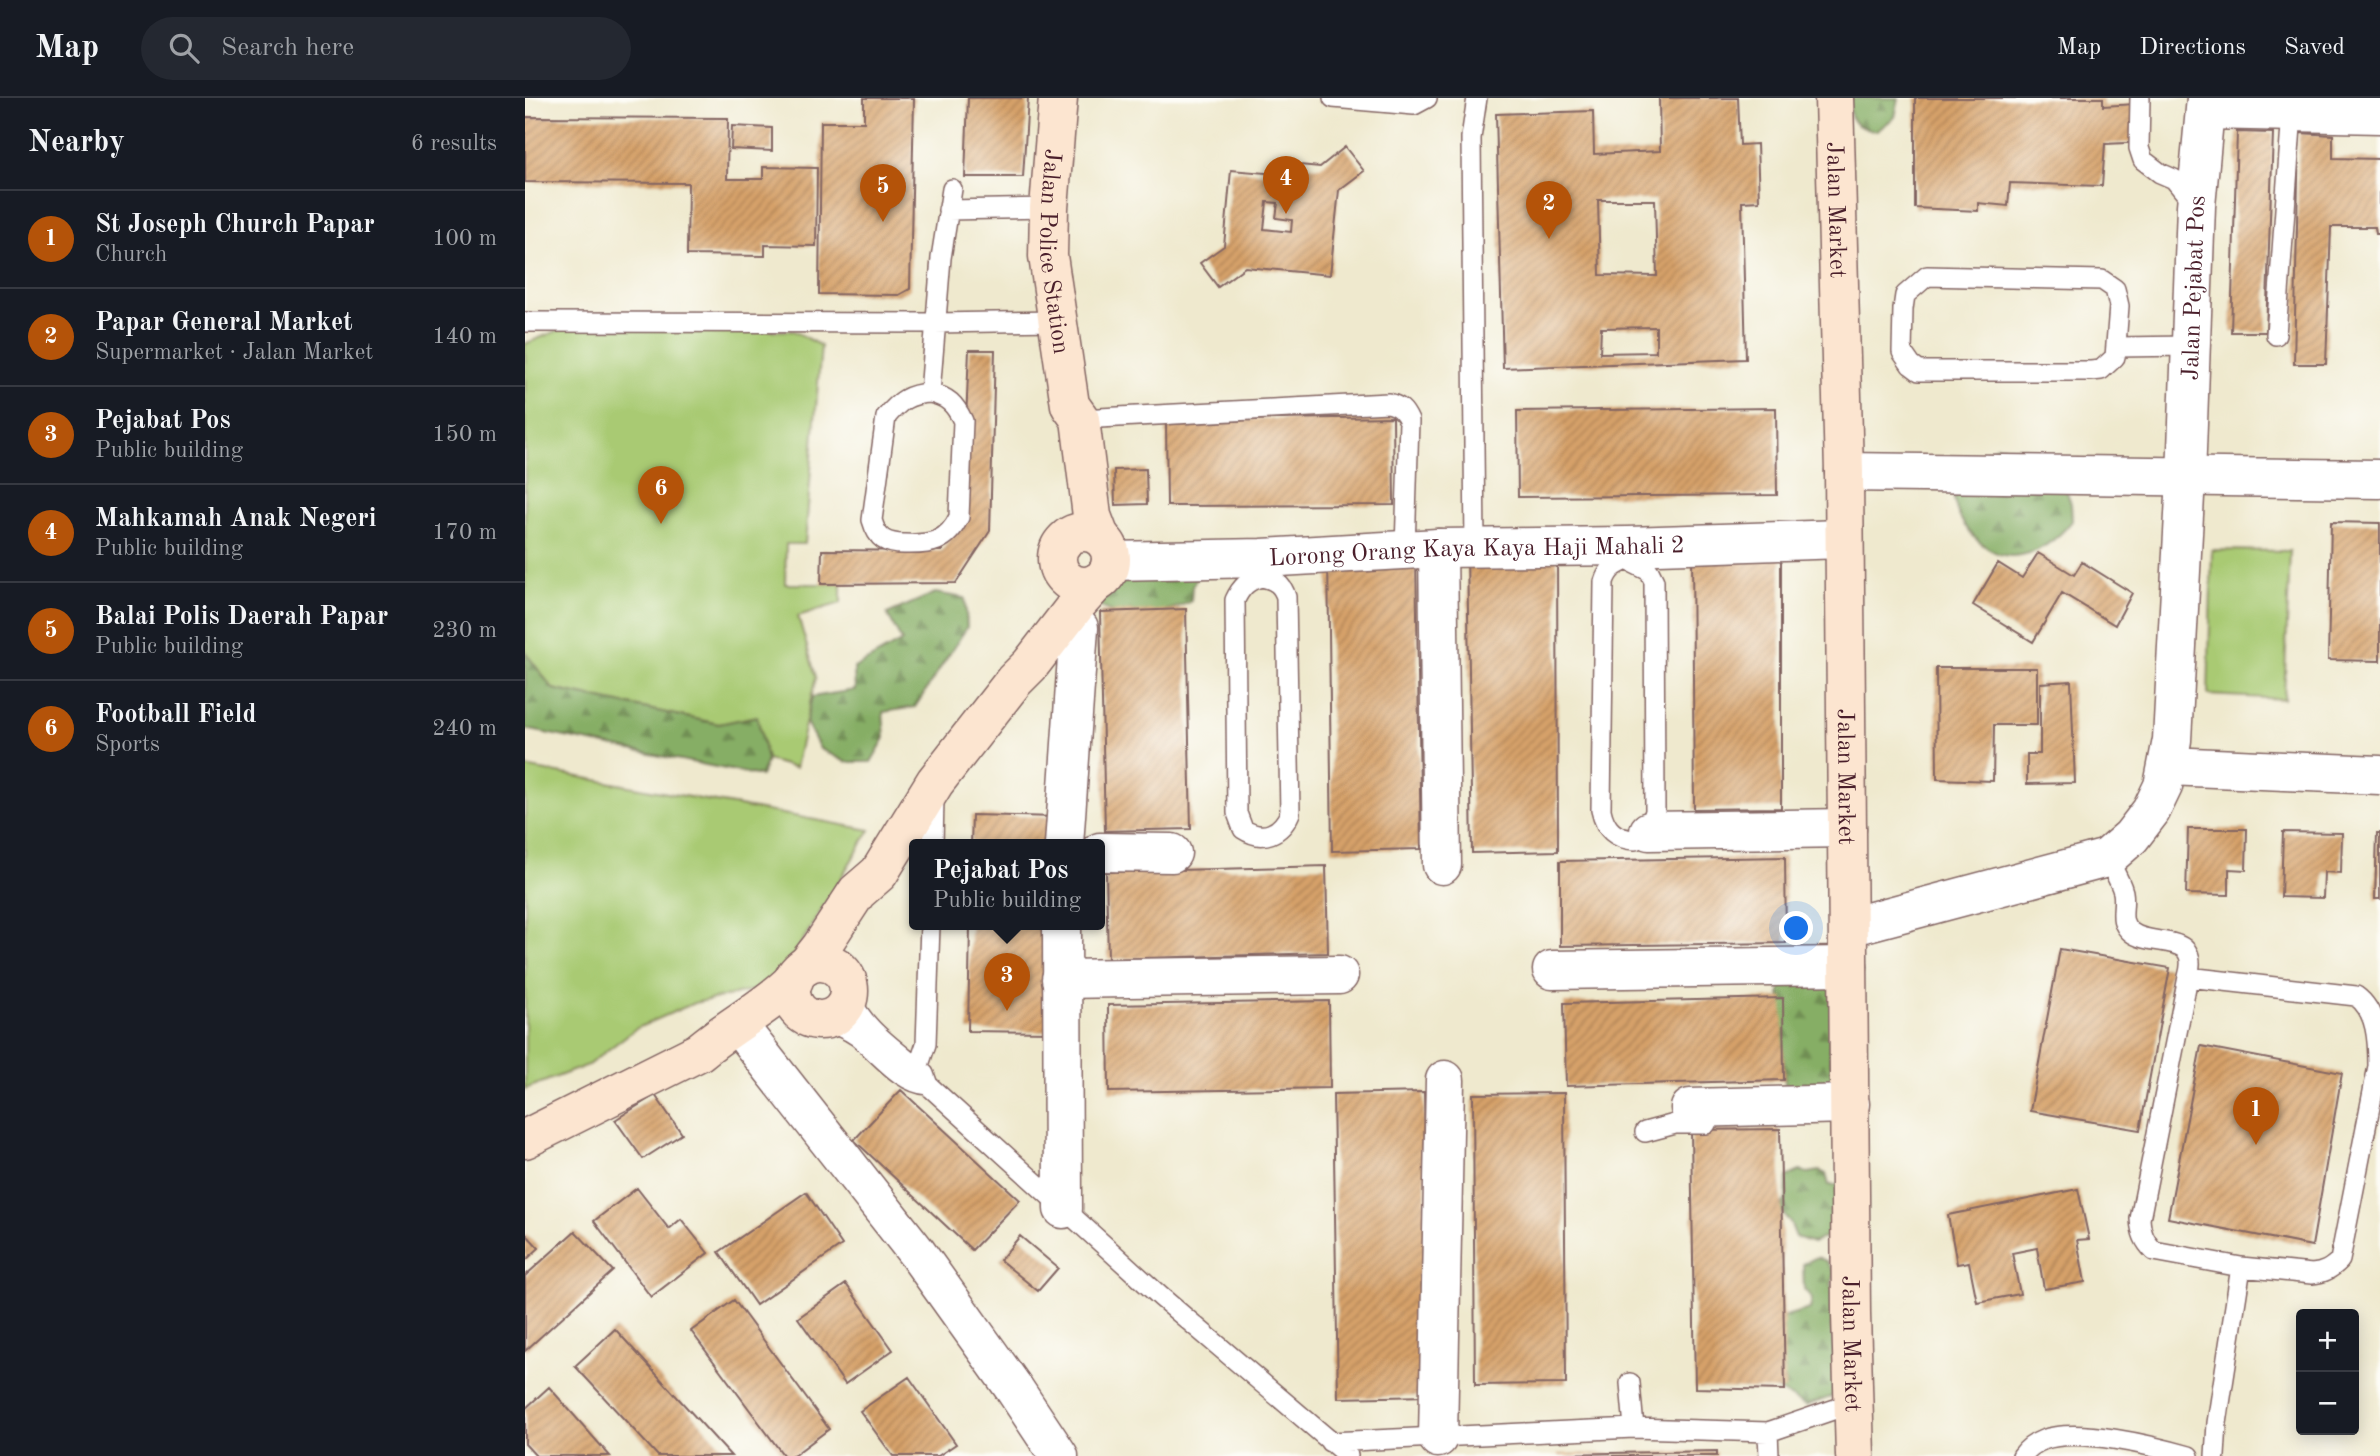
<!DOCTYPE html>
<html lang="en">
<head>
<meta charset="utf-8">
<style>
  body { margin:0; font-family:"Old Standard TT",serif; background:#242831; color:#f1f3f6 }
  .controls { position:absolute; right:21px; bottom:21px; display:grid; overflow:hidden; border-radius:7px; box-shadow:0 4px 18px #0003 }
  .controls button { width:63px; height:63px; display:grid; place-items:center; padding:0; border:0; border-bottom:2px solid #363941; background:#171b24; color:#f1f3f6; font:35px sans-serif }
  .you { position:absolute; left:1272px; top:831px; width:24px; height:24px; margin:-18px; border:5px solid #fff; border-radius:50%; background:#1a73e8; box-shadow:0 0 0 10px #1a73e833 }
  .badge { display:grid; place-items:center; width:46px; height:46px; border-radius:50%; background:#b45309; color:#fff; font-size:23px; font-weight:700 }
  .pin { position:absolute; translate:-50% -58px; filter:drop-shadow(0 2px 4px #0008) }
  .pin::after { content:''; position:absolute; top:37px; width:24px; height:21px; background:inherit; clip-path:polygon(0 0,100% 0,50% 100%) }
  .popup { position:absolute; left:384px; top:741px; width:196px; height:91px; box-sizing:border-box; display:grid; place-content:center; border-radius:7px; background:#171b24; filter:drop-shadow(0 2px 5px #0005); font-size:23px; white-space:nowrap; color:#9ea1a6 }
  .popup b { font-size:26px; color:#f1f3f6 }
  .popup::after { content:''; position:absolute; left:50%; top:100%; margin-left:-14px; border:14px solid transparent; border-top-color:#171b24 }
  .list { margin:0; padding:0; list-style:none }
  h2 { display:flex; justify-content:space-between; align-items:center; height:91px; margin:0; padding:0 28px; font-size:30px }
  h2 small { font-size:23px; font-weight:400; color:#9ea1a6 }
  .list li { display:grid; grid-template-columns:46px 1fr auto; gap:21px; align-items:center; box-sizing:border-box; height:98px; padding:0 28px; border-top:2px solid #363941 }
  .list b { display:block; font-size:26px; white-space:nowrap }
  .list p { margin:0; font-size:23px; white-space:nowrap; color:#9ea1a6 }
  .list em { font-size:23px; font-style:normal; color:#9ea1a6 }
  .icon { flex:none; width:38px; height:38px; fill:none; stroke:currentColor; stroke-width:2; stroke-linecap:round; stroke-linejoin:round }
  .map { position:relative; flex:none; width:1855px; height:1358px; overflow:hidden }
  header { display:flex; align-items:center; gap:42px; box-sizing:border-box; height:98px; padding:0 35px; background:#171b24; border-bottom:2px solid #363941 }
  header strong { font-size:33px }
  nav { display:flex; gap:38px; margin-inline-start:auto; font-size:24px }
  .search { width:490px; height:63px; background:#242831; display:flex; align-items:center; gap:18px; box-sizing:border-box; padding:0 24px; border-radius:38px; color:#9ea1a6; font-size:26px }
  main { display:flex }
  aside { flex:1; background:#171b24 }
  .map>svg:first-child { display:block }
</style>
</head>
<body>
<header>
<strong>Map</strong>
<div class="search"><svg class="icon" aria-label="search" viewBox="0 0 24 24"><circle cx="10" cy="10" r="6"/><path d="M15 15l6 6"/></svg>Search here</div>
<nav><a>Map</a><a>Directions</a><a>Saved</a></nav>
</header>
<main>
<aside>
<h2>Nearby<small>6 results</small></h2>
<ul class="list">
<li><span class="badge">1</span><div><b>St Joseph Church Papar</b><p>Church</p></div><em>100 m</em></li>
<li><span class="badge">2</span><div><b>Papar General Market</b><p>Supermarket · Jalan Market</p></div><em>140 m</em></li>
<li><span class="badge">3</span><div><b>Pejabat Pos</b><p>Public building</p></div><em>150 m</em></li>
<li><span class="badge">4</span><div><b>Mahkamah Anak Negeri</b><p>Public building</p></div><em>170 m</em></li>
<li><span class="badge">5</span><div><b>Balai Polis Daerah Papar</b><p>Public building</p></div><em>230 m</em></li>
<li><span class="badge">6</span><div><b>Football Field</b><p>Sports</p></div><em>240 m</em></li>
</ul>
</aside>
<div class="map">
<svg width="1855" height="1358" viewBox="0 0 1855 1358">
  <defs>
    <pattern id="forest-firs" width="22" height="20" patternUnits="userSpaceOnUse" patternTransform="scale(1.75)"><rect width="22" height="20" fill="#86ae65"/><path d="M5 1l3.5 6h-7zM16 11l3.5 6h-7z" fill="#708d53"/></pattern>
    <pattern id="building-hatch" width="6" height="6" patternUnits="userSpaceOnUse" patternTransform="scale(1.75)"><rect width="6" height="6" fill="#d6a169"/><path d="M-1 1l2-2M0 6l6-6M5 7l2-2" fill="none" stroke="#b08357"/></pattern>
  </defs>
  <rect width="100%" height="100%" fill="#fdfcf7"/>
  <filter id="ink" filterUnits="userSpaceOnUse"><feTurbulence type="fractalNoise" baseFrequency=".0143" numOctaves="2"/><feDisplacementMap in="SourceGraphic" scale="14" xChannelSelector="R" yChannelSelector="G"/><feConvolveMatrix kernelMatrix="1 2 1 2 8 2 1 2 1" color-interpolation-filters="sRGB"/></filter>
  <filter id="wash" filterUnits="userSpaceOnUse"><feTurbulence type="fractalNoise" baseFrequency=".00686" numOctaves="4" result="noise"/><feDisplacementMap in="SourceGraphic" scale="28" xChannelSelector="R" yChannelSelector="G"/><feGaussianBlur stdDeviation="1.57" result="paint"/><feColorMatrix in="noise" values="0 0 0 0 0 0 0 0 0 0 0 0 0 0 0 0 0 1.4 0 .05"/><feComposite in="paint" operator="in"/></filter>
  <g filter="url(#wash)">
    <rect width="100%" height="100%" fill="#efe9ce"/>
    <path fill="#a9ca73" stroke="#7a744f" stroke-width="2" d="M41 229 269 233 296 248 280 446H261L260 486H316V505L273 518 291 579 270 670 242 662 232 618 194 626 28 591 0 554V246Z
      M1687 452 1765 453 1759 601 1683 597Z
      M0 669 345 732 250 888 169 905 110 931 63 967 0 991Z"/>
    <path fill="url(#forest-firs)" stroke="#686648" stroke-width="2" d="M1324 0H1374L1370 19 1352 33C1327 27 1325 26 1324 0Z
      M1471 348 1507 351 1534 370 1546 406 1547 423C1533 441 1512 457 1488 458 1454 460 1411 403 1436 373 1444 363 1461 355 1471 348Z
      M675 476 667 488 666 503C643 516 592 525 570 504 564 497 559 489 553 481Z
      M410 495 440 500 442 529 390 609 358 614 360 640 346 664H321L295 651 281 624 287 599 330 592 329 570 377 543 362 516Z
      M0 554 28 591 194 626 232 618 242 662 236 678 0 631Z
      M1259 879 1310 882 1304 952 1309 991 1261 1007 1255 891Z
      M1275 1073 1283 1075 1295 1073 1301 1076 1304 1087H1314V1132L1288 1145 1271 1139 1265 1124 1254 1111 1261 1101 1262 1079Z
      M1292 1159 1301 1163 1310 1175 1306 1188 1316 1192 1314 1222 1306 1228 1316 1295 1281 1308 1251 1291 1253 1220 1285 1211 1287 1200 1279 1191 1278 1166Z"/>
    <g id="blocks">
      <path fill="url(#building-hatch)" fill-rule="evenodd" d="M339 0H389L385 191 374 197 294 196 296 24H339Z
        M443 0H503L498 79H440Z
        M1134 0H1213L1215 47 1232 46 1234 103 1217 104 1221 261 978 270 971 16 1068 13 1069 56 1135 53ZM1073 102H1130L1132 178 1075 177ZM1131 229V254L1075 255 1076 230Z
        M1390 0H1578V8L1610 6 1622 44 1580 46 1577 88 1485 85 1483 108 1453 105V113L1390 110Z
        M0 19 203 20 202 81H238V69L292 70 291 148 240 147V158L162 157 163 85 0 84Z
        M207 28 247 30V53L206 51Z
        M1712 34 1748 35 1741 234H1706Z
        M1774 35 1808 37V60L1855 61V136H1851L1850 129H1806L1801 266H1769Z
        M820 49 839 73 814 92 805 177 720 169 693 189 675 165 699 148 706 72 753 76 754 65 795 69ZM742 104 753 105 751 120 767 122 766 134 739 131Z
        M444 252H470L465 433 431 485 296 486 297 452 417 453 437 419Z
        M1251 310 1252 397 993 399 992 313Z
        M868 319 869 407 642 408 641 323Z
        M621 371 622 406 590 407 589 372Z
        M1806 424 1855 425V563L1803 562Z
        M1032 451 1033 753 947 755 942 454Z
        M1256 451V710L1169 711 1167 452Z
        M1513 455 1549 477 1557 464 1607 495 1590 527 1537 495 1508 544 1448 507 1473 465 1497 480Z
        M891 458 896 751 807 753 803 460Z
        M661 511 666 731 580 733 575 514Z
        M1411 570H1512V627H1469L1468 683 1412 681Z
        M1546 583 1550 685 1502 686V656H1515V585Z
        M447 717 532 719 531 747H446Z
        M1663 731H1722L1721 772 1704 771V797L1661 796Z
        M1758 734 1817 735 1816 775 1799 774 1798 800 1756 799Z
        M1852 735H1855V801H1850Z
        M1260 759 1261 845 1035 848V763Z
        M801 768 803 855 583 861 581 774Z
        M445 827H530L528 934 443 933Z
        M1535 851 1645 870 1615 1032 1505 1013Z
        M1258 900 1259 982 1041 988 1039 905Z
        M804 903 805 990 584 994 583 907Z
        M1676 948 1817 975 1787 1148 1643 1120Z
        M376 992 495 1102 447 1152 329 1042Z
        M899 994 904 1298 813 1300 808 996Z
        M1039 995 1041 1286 950 1287 948 996Z
        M130 997 157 1036 118 1061 90 1022Z
        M1255 1031 1260 1292 1170 1290 1166 1032Z
        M112 1090 144 1131 156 1121 183 1155 126 1199 69 1123Z
        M1553 1091 1564 1141 1552 1142 1560 1184 1519 1191 1512 1150 1487 1155 1495 1196 1452 1204 1444 1164 1432 1166 1423 1117Z
        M281 1094 317 1147 231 1207 194 1154Z
        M50 1133 88 1173 0 1253V1178Z
        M0 1135 14 1150 0 1163Z
        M495 1138 533 1170 513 1193 475 1162Z
        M321 1186 368 1252 320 1286 273 1220Z
        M209 1202 304 1331 268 1358H259L166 1233Z
        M90 1231 206 1358H133L50 1268Z
        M384 1279 431 1346 413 1358H368L335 1313Z
        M24 1289 85 1358H11L0 1346V1311Z
        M1192 1353V1358H1033V1356Z"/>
    </g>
  </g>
  <g filter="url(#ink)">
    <use href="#blocks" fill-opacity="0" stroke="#846664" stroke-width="2"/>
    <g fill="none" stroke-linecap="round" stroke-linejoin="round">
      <g stroke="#846664" stroke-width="22">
        <path id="lane" d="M808 0 889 7 902 0
          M1615 0 1614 50 1618 62 1635 75 1649 81 1670 107
          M423 112 524 110
          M1402 178 1577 182 1590 191 1594 208 1590 259 1576 272 1566 273H1394L1386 267 1377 254 1378 211 1380 197Z
          M0 224 410 225 533 223
          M1751 237 1767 14
          M1592 249 1665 248
          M405 295C423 299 430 306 438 323L434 419C422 444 406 447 379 446 373 446 364 445 358 441 352 437 349 429 347 422L361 319C375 303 383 296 405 295Z
          M405 295 416 160 427 91
          M555 321 863 305C875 308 879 312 884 323L880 451
          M950 449 946 40 952 0
          M1102 462 1124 473 1129 483 1130 713 1124 733 1110 742C1090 741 1080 731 1076 712L1079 484C1083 471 1090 467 1102 462Z
          M737 479C750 482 757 486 761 499L765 715C756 736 738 744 718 731L712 715 710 502C716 489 723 482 737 479Z
          M408 747 409 699
          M1582 760C1587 770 1595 782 1598 794 1601 809 1592 823 1606 834 1627 851 1676 832 1663 879L1831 898C1852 913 1853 943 1853 968L1815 1162C1806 1171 1799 1175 1787 1176L1716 1169 1692 1325 1690 1358
          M1663 879 1615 1121C1616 1135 1619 1143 1629 1153L1716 1169
          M324 897C337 931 372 952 399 976L403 987 636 1199 823 1358
          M297 922C309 926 321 930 332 938 353 954 376 986 403 987
          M393 970 401 946 405 827
          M1120 1034 1150 1026H1181
          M1105 1285 1109 1330
          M1243 1334 1244 1358
          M805 1344 1109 1330 1243 1334 1328 1305
          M1497 1358C1502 1351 1510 1345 1518 1342 1552 1329 1629 1348 1664 1358"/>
      </g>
      <g stroke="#846664" stroke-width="41">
        <g id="street">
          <path d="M1681 12 1855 16"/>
          <path d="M1319 374 1855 381"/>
          <path d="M913 450 917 767"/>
          <path id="s1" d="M586 463 737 460 913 450 1103 448 1318 441"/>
          <path d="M1643 668 1855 677"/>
          <path d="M1124 733 1322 730"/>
          <path d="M539 747 554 530"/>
          <path d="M575 754 647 755"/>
          <path d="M537 827 538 1111"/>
          <path id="s2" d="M1324 829 1582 760 1606 739 1626 713 1638 688 1647 642 1661 379 1671 108 1681 0"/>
          <path d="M1027 872 1323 868"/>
          <path d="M536 881 814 877"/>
          <path d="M223 940 392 1155 490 1292 534 1358"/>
          <path d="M1165 1010 1325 1006"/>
          <path d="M913 1340 920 982"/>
        </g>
      </g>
      <g stroke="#846664" stroke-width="41">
        <g id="secondary">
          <path id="s3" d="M533 0 524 110 523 158 545 307 555 321 567 418 575 439"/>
          <path id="s4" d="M1309 0 1319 374 1326 1216 1330 1358"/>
          <circle cx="559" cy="461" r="27"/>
          <circle cx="295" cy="893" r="29"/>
          <path d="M281 868 296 849 332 794 354 775 410 684 489 583 505 567 552 506 571 485"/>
          <path d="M0 1041 174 954C204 928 241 910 269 882"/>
        </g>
      </g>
      <use href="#lane" stroke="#fff" stroke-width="19"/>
      <use href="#street" stroke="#fff" stroke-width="38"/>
      <use href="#secondary" stroke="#fce5d0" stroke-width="38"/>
    </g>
  </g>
  <g text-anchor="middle" stroke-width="6" stroke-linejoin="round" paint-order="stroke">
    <g font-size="24" fill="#4a1f2b" stroke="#fdfcf7">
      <text dy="8" stroke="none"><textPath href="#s4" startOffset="112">Jalan Market</textPath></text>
      <text dy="8" stroke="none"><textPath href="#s3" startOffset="154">Jalan Police Station</textPath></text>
      <text dy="8" stroke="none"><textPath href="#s2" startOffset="859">Jalan Pejabat Pos</textPath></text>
      <text dy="8" stroke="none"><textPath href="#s1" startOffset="366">Lorong Orang Kaya Kaya Haji Mahali 2</textPath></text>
      <text dy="8" stroke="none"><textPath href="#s4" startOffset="679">Jalan Market</textPath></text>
      <text dy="8" stroke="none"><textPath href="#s4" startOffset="1246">Jalan Market</textPath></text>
    </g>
  </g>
</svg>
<div class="controls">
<button>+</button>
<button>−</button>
</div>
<div class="you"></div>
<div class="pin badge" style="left:1731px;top:1047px">1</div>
<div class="pin badge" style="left:1024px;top:141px">2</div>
<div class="pin badge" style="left:482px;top:913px">3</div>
<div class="popup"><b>Pejabat Pos</b>Public building</div>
<div class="pin badge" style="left:761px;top:116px">4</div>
<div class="pin badge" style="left:358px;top:124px">5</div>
<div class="pin badge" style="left:136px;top:426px">6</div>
</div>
</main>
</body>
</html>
